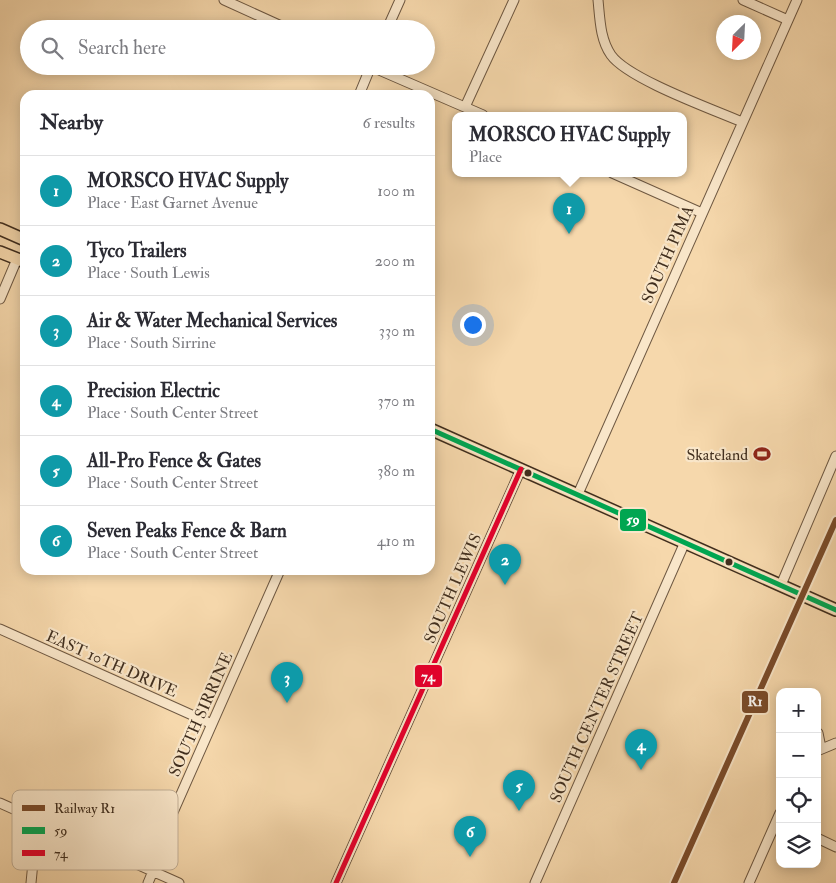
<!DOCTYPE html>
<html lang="en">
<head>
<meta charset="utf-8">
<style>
  body { margin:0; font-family:"IM FELL Double Pica",serif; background:#f7f7f7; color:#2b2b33 }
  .controls { position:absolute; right:15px; bottom:15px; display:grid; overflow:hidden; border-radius:10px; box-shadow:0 2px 12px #0003 }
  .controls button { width:45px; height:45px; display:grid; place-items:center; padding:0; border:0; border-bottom:1px solid #e1e1e2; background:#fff; color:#2b2b33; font:25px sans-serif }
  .compass { position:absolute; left:716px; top:15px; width:45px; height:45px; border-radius:50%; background:#fff; box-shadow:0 2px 12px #0003; rotate:204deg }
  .you { position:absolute; left:472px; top:324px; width:18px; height:18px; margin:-12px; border:4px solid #fff; border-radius:50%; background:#1a73e8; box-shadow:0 0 0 8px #1a73e833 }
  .badge { display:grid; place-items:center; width:32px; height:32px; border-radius:50%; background:#1a73e8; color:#fff; font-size:16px; font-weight:700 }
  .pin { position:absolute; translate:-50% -41px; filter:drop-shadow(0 1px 2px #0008) }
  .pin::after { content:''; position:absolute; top:26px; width:18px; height:15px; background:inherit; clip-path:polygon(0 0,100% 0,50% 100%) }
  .popup { position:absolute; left:452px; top:112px; width:235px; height:65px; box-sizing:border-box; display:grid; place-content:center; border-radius:10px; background:#fff; filter:drop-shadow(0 1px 4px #0005); font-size:16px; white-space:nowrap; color:#7c7c81 }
  .popup b { font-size:19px; color:#2b2b33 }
  .popup::after { content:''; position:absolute; left:50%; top:100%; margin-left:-10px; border:10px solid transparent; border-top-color:#fff }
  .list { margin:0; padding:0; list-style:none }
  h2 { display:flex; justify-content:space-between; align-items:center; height:65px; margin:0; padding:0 20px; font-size:21px }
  h2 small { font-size:16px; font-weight:400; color:#7c7c81 }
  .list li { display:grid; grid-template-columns:32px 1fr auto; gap:15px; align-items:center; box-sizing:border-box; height:70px; padding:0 20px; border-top:1px solid #e1e1e2 }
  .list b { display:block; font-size:19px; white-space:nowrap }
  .list p { margin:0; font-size:16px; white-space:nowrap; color:#7c7c81 }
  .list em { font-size:16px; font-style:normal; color:#7c7c81 }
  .icon { flex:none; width:28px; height:28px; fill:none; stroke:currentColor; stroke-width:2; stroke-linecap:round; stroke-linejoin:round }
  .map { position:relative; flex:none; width:836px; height:883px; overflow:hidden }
  .search { position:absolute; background:#fff; box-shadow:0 2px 12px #0003; left:20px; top:20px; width:415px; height:55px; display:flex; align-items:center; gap:12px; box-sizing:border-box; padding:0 18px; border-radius:28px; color:#7c7c81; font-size:19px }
  .panel { position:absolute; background:#fff; box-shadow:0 2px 12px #0003; left:20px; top:90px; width:415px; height:485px; border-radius:15px }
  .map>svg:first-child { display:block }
</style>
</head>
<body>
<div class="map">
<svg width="836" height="883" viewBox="0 0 836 883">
  <rect width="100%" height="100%" fill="#f6d8ac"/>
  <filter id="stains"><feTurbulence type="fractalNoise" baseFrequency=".004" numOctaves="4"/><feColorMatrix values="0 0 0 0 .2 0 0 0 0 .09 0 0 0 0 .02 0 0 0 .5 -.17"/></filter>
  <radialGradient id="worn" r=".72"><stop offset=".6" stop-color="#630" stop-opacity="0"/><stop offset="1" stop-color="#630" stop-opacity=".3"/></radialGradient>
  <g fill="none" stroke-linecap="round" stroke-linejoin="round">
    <g stroke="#6e5842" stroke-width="11">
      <path id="minor" d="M224 0 288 29
        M598 0C600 19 600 39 611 55 628 79 712 109 742 122
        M743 0 788 20
        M387 29 400 0
        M370 66 483 115
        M359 95 371 66
        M465 107 514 0
        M612 173 702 213
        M0 299 17 259
        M578 494 797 0
        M781 585 836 456
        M0 629 212 724
        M818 733 821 748
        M817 751 836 743
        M0 803 179 883
        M817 838 836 847
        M148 869 280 570
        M31 883 34 852 45 823
        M148 883 153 871
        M336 883 521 469
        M535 883 685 542
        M749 883 780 813"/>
    </g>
    <g stroke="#402e1e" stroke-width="14">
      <path id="major" d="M0 229 25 240
        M0 252 25 262
        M430 429 836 610"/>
    </g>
    <use href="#minor" stroke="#f9e6c9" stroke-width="9"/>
    <use href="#major" stroke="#f6d8ac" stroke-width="11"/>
    <g stroke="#f9e6c9" stroke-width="9">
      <path id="bus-1" d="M430 429 836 610"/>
    </g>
    <g stroke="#f9e6c9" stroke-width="9">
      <path id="bus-2" d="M336 883 521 469"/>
    </g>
    <use href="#bus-1" stroke="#00a651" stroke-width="5"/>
    <use href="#bus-2" stroke="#e4002b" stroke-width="5"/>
    <g stroke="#f9e6c9" stroke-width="10">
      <path id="rail-1" d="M674 883 836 520"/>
    </g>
    <use href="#rail-1" stroke="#7a4b2a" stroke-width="6"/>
  </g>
  <defs>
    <g id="stadium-bare" transform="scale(1.35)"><path d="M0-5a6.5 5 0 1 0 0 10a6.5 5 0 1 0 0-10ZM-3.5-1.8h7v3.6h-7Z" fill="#8f2418" stroke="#f9e6c9" stroke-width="2.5" paint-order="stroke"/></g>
  </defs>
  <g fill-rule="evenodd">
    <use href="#stadium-bare" x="762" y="454"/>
  </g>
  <g fill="#402e1e" stroke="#f9e6c9" stroke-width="2">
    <circle cx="528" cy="473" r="4.5"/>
    <circle cx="729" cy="562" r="4.5"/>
  </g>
  <g text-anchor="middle" stroke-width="4.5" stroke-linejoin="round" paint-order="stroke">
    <g font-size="16" fill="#402e1e" stroke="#f9e6c9">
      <text transform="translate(667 254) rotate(-66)" y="6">SOUTH PIMA</text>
      <text transform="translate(452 588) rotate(-66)" y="6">SOUTH LEWIS</text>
      <text transform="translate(112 663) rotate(24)" y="6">EAST 10TH DRIVE</text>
      <text transform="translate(596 707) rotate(-66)" y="6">SOUTH CENTER STREET</text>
      <text transform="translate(200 714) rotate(-66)" y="6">SOUTH SIRRINE</text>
    </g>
    <g font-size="16" fill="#402e1e" stroke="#f9e6c9" text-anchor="end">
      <text x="748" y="460">Skateland</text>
    </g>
  </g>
  <rect x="12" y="790" width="166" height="80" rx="8" fill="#f9e6c9" stroke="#c2af96" stroke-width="1"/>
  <rect x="22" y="805" width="23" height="6" fill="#7a4b2a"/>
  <rect x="22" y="827" width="23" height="7" fill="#00a651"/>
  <rect x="22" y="850" width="23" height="6" fill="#e4002b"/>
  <g font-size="14" fill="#402e1e">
    <text x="54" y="813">Railway R1</text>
    <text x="54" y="835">59</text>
    <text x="54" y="858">74</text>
  </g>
  <g stroke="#f9e6c9" stroke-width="2">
    <rect x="619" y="508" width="28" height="24" rx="5" fill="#00a651"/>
    <rect x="414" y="664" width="29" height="24" rx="5" fill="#e4002b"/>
    <rect x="741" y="690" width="28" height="24" rx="5" fill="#7a4b2a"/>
  </g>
  <g font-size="14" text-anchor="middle" font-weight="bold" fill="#fff">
    <text x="633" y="524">59</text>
    <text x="428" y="681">74</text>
    <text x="755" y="706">R1</text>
  </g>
  <rect width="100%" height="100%" filter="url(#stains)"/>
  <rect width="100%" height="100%" fill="url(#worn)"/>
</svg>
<div class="controls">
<button>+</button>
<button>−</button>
<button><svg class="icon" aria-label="locate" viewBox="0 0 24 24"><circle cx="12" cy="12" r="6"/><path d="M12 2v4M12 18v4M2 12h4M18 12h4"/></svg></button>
<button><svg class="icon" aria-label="layers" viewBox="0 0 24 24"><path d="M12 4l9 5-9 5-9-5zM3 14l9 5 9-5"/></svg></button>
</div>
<svg class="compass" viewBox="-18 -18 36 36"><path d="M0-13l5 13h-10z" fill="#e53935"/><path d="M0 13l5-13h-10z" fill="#7c7c81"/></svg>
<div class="you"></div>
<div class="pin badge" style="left:569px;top:234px;background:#0f9aa8">1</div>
<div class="popup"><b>MORSCO HVAC Supply</b>Place</div>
<div class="pin badge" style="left:505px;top:585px;background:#0f9aa8">2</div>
<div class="pin badge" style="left:287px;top:703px;background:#0f9aa8">3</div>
<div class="pin badge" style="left:641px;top:770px;background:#0f9aa8">4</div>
<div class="pin badge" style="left:519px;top:811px;background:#0f9aa8">5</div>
<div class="pin badge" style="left:470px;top:857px;background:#0f9aa8">6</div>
<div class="search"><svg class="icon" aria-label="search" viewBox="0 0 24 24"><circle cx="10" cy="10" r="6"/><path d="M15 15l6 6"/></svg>Search here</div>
<section class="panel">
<h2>Nearby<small>6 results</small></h2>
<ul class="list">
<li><span class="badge" style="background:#0f9aa8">1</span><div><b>MORSCO HVAC Supply</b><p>Place · East Garnet Avenue</p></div><em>100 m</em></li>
<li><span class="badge" style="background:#0f9aa8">2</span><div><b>Tyco Trailers</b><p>Place · South Lewis</p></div><em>200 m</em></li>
<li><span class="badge" style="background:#0f9aa8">3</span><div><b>Air &amp; Water Mechanical Services</b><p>Place · South Sirrine</p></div><em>330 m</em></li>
<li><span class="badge" style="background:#0f9aa8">4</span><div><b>Precision Electric</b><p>Place · South Center Street</p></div><em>370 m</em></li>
<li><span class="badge" style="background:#0f9aa8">5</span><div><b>All-Pro Fence &amp; Gates</b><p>Place · South Center Street</p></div><em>380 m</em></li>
<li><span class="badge" style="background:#0f9aa8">6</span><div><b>Seven Peaks Fence &amp; Barn</b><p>Place · South Center Street</p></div><em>410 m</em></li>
</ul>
</section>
</div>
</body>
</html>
